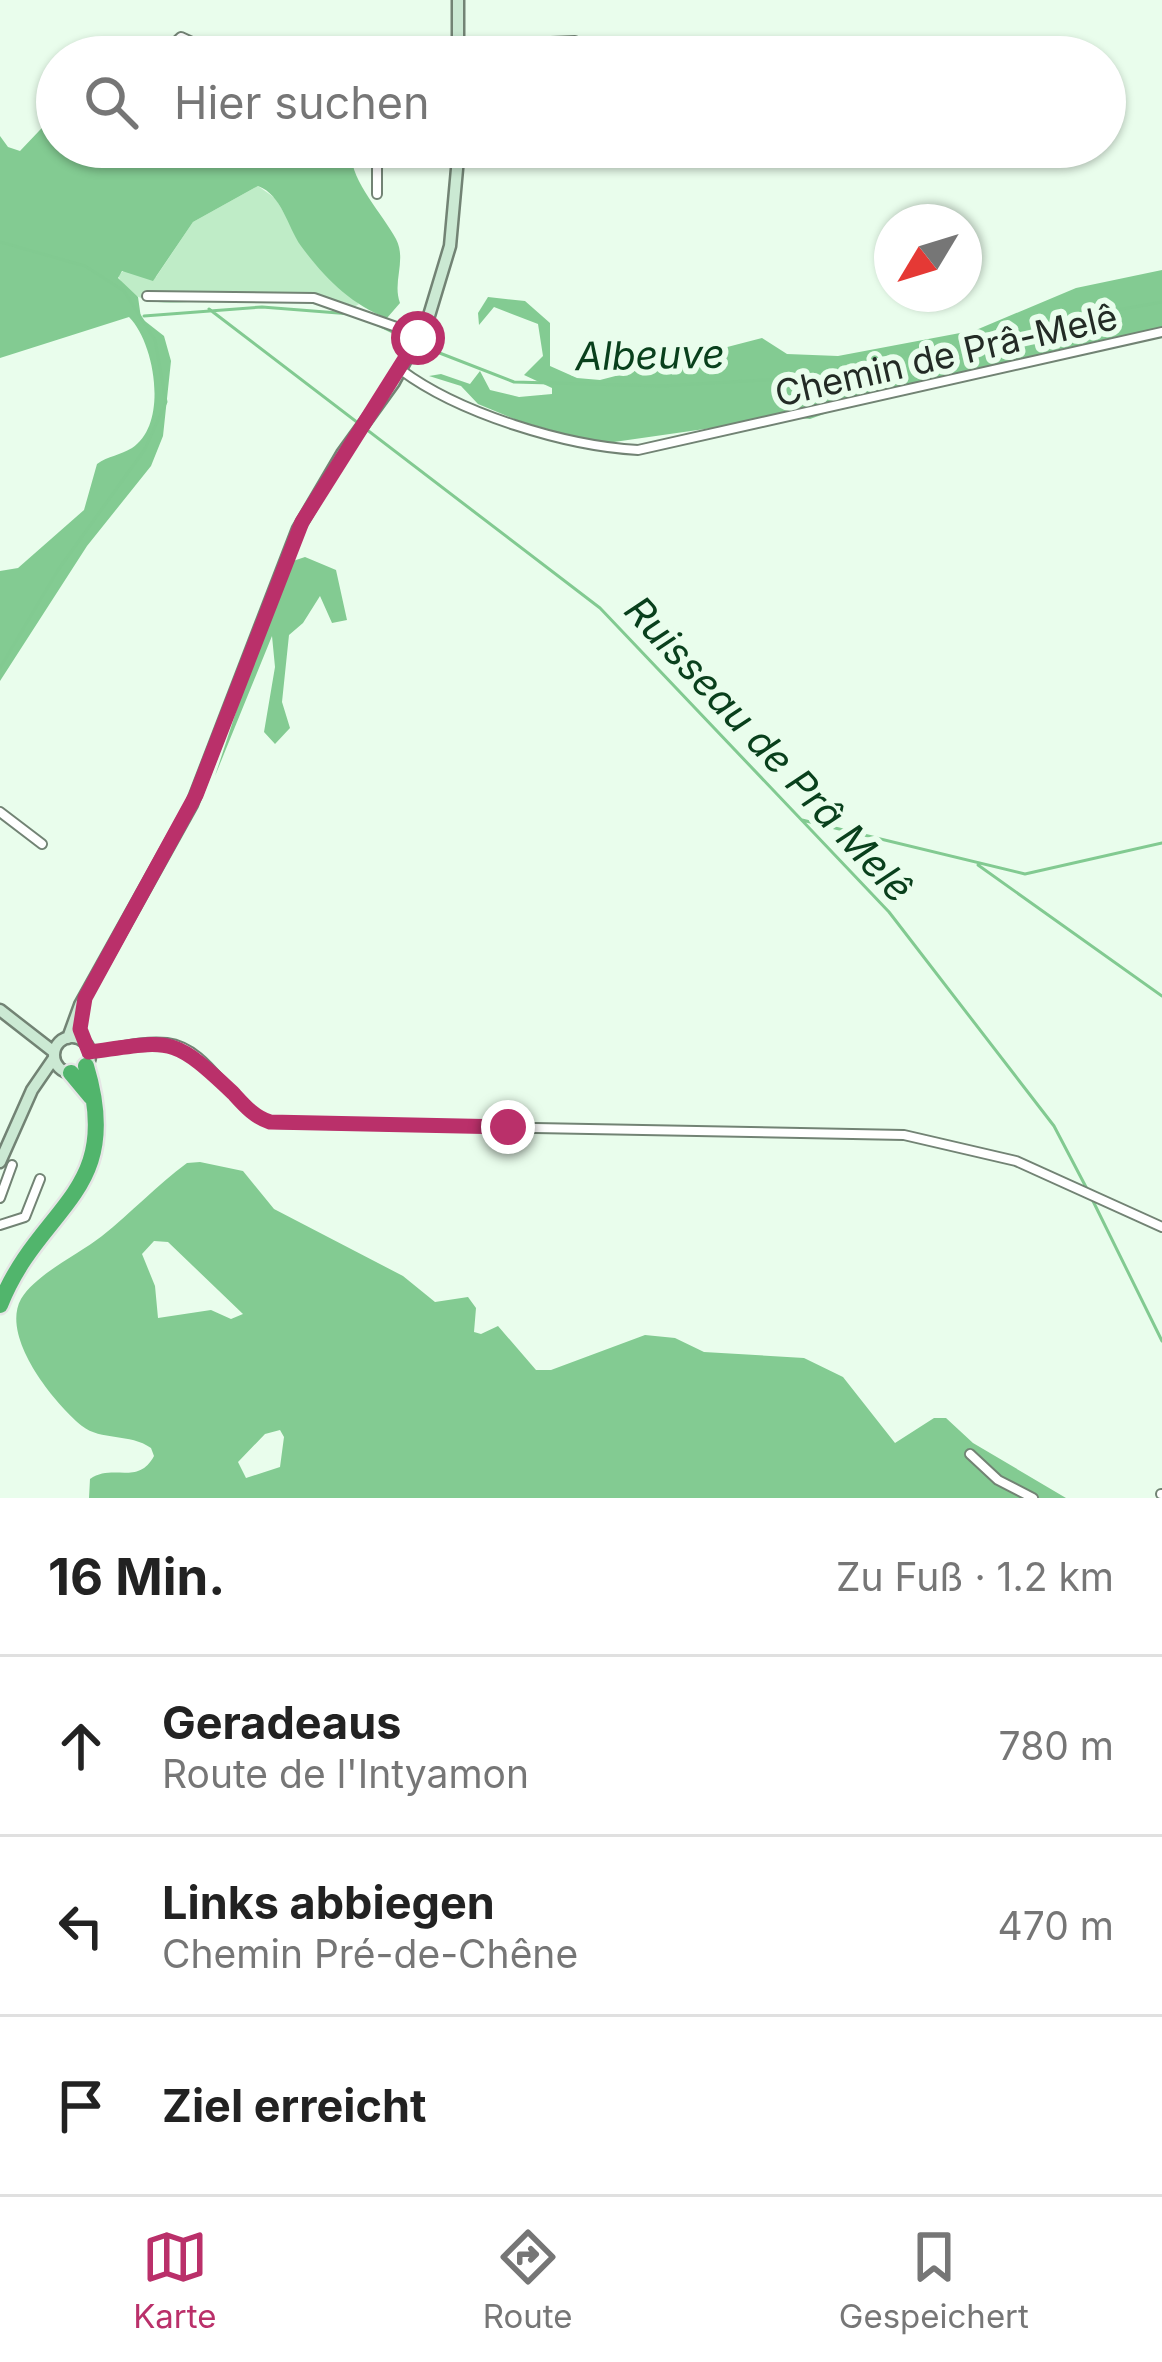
<!DOCTYPE html>
<html lang="de">
<head>
<meta charset="utf-8">
<style>
  body { margin:0; font-family:Inter,sans-serif; background:#f2f2f2; color:#222 }
  .compass { position:absolute; left:874px; top:204px; width:108px; height:108px; border-radius:50%; background:#fff; box-shadow:0 3px 9px #0004; rotate:232deg }
  .stop { position:absolute; width:36px; height:36px; margin:-27px; border:9px solid #ba306a; border-radius:50%; background:#fff }
  .stop.end { background:#ba306a; border-color:#fff; box-shadow:0 3px 12px #0008 }
  .list { margin:0; padding:0; list-style:none }
  h2 { display:flex; justify-content:space-between; align-items:center; height:156px; margin:0; padding:0 48px; font-size:51px }
  h2 small { font-size:39px; font-weight:400; color:#767676 }
  .list li { display:grid; grid-template-columns:78px 1fr auto; gap:36px; align-items:center; box-sizing:border-box; height:180px; padding:0 48px; border-top:3px solid #e0e0e0 }
  .list b { display:block; font-size:45px; white-space:nowrap }
  .list p { margin:0; font-size:39px; white-space:nowrap; color:#767676 }
  .list em { font-size:39px; font-style:normal; color:#767676 }
  .icon { flex:none; width:66px; height:66px; fill:none; stroke:currentColor; stroke-width:2; stroke-linecap:round; stroke-linejoin:round }
  .map { position:relative; flex:none; width:1162px; height:1498px; overflow:hidden }
  .search { position:absolute; background:#fff; box-shadow:0 3px 9px #0004; left:36px; right:36px; top:36px; height:132px; display:flex; align-items:center; gap:30px; box-sizing:border-box; padding:0 42px; border-radius:66px; color:#767676; font-size:45px }
  .sheet { height:696px; background:#fff }
  nav { display:flex; justify-content:space-around; align-items:center; box-sizing:border-box; height:168px; border-top:3px solid #e0e0e0; background:#fff; font-size:33px; color:#767676 }
  nav a { display:grid; justify-items:center; gap:6px }
  nav .on { color:#ba306a }
  .map>svg:first-child { display:block }
</style>
</head>
<body>
<div class="map">
<svg width="1162" height="1498" viewBox="0 0 1162 1498">
  <rect width="100%" height="100%" fill="#e9fdec"/>
  <path fill="#bfecc7" d="M258 186 275 198 314 262 359 304 351 309C313 301 277 297 238 297 208 297 174 309 144 299 131 295 122 287 118 275L125 270 156 277 193 222Z"/>
  <path fill="#83cb92" fill-rule="evenodd" d="M57 112V147H352C346 177 382 212 396 239 407 260 392 282 400 303L387 318C351 305 323 276 301 246 287 226 282 195 258 186L193 222 153 281 122 271 118 278 138 297 141 318 164 336 171 361 163 436 151 466 87 546 0 681V571L18 568 84 510 97 464C108 456 121 455 132 448 169 424 155 343 129 317L0 358V136L8 147 20 151Z
    M1162 270V330L1072 356H1048L962 382 869 398 810 419 789 417 600 444 519 421 478 404 461 386 429 376 441 374 470 384 480 371 490 390 519 397 552 394V388L524 375 543 356 538 324 494 307 479 325 478 313 488 297 525 301 550 323V366L577 378 600 380 762 338 787 354 838 356 976 330 1076 288Z
    M305 557 336 570 347 620 332 623 320 596 303 623 289 635 282 702 290 728 275 744 264 732 275 667 272 636 215 776 271 605 293 561Z
    M200 1162 243 1171 274 1209 403 1276 435 1302 468 1297 476 1308 474 1332 481 1334 498 1326 536 1370H551L645 1335 675 1338 704 1352 804 1358 843 1377 895 1443 934 1418H946L973 1443 1066 1498H89L90 1479C113 1463 138 1486 154 1456L151 1448C130 1433 101 1441 82 1426 54 1403 0 1337 21 1299 37 1273 78 1255 102 1236 131 1213 157 1185 187 1163ZM154 1241 168 1242 243 1314 231 1319 211 1310 158 1318 155 1286 142 1254ZM280 1430 284 1437 280 1467 246 1478 238 1462 265 1434Z"/>
  <g fill="none" stroke-linecap="round" stroke-linejoin="round">
    <path stroke="#82ca91" stroke-width="3" d="M0 242 85 266 124 291 155 340 166 402 145 449 58 570 0 668
      M209 309 600 608 889 912 1054 1126 1087 1189
      M144 316 262 307 351 314
      M376 324 411 341
      M419 345 514 382 661 386 782 379 918 352 1004 345 1072 318 1162 302
      M802 820 1025 874 1162 843
      M978 865 1162 996
      M1091 1197 1162 1341"/>
    <g stroke="#728374" stroke-width="12">
      <path id="street" d="M458 46 575 41
        M159 57 181 37 224 57
        M377 194V147
        M147 296 314 298 419 335
        M401 370C460 414 566 446 638 450L1162 332
        M0 812 42 844
        M89 1052C113 1049 142 1040 167 1043 213 1049 230 1112 274 1123L904 1135 1016 1161 1162 1227
        M0 1198 12 1165
        M0 1225 25 1217 40 1179
        M970 1454 998 1480 1033 1498
        M1161 1494H1162"/>
    </g>
    <g stroke="#728374" stroke-width="15">
      <path id="secondary" d="M458 57V0
        M0 1010 54 1052
        M54 1055a18 18 0 1 1 36 0a18 18 0 1 1-36 0Z
        M68 1038 80 1005 192 804 298 529 342 454 394 382 428 319 450 246 459 147
        M0 1162 32 1090 54 1058"/>
    </g>
    <g stroke="#e5e6e5" stroke-width="21">
      <path id="highway" d="M71 1073 91 1097
        M0 1305C40 1204 125 1194 86 1066"/>
    </g>
    <use href="#street" stroke="#fff" stroke-width="8"/>
    <use href="#secondary" stroke="#cbe9d3" stroke-width="10"/>
    <use href="#highway" stroke="#51b56c" stroke-width="16"/>
  </g>
  <g fill="none" stroke-linecap="round" stroke-linejoin="round">
    <path stroke="#ba306a" stroke-width="15" d="M418 338 302 522 196 795 85 998 80 1029 89 1052C171 1041 171 1034 233 1093 244 1105 254 1117 270 1122L508 1127"/>
  </g>
  <g text-anchor="middle" stroke-width="12" stroke-linejoin="round" paint-order="stroke">
    <g font-size="36" fill="#232b25" stroke="#e9fdec">
      <text transform="translate(946 355) rotate(-13)" y="13">Chemin de Prâ-Melê</text>
    </g>
    <g font-size="39" font-style="italic" fill="#09401c" stroke="#e9fdec">
      <text transform="translate(650 355) rotate(-1)" y="14">Albeuve</text>
      <text transform="translate(769 749) rotate(47)" y="14">Ruisseau de Prâ Melê</text>
    </g>
  </g>
</svg>
<svg class="compass" viewBox="-18 -18 36 36"><path d="M0-13l5 13h-10z" fill="#e53935"/><path d="M0 13l5-13h-10z" fill="#767676"/></svg>
<div class="stop" style="left:418px;top:338px"></div>
<div class="stop end" style="left:508px;top:1127px"></div>
<div class="search"><svg class="icon" aria-label="search" viewBox="0 0 24 24"><circle cx="10" cy="10" r="6"/><path d="M15 15l6 6"/></svg>Hier suchen</div>
</div>
<section class="sheet">
<h2>16 Min.<small>Zu Fuß · 1.2 km</small></h2>
<ul class="list">
<li><svg class="icon" aria-label="ahead" viewBox="0 0 24 24"><path d="M12 20V5M6 11l6-6 6 6"/></svg><div><b>Geradeaus</b><p>Route de l'Intyamon</p></div><em>780 m</em></li>
<li><svg class="icon" aria-label="left" viewBox="0 0 24 24"><path d="M17 20v-9H6M10 6l-5 5 5 5"/></svg><div><b>Links abbiegen</b><p>Chemin Pré-de-Chêne</p></div><em>470 m</em></li>
<li><svg class="icon" aria-label="arrive" viewBox="0 0 24 24"><path d="M6 21V4h12l-3 4 3 4H6"/></svg><div><b>Ziel erreicht</b></div></li>
</ul>
</section>
<nav>
<a class="on"><svg class="icon" aria-label="map" viewBox="0 0 24 24"><path d="M3 6l6-2 6 2 6-2v14l-6 2-6-2-6 2zM9 4v14M15 6v14"/></svg>Karte</a>
<a><svg class="icon" aria-label="directions" viewBox="0 0 24 24"><path d="M12 3l9 9-9 9-9-9zM9 14v-3h6M13 9l2 2-2 2"/></svg>Route</a>
<a><svg class="icon" aria-label="saved" viewBox="0 0 24 24"><path d="M7 4h10v16l-5-4-5 4z"/></svg>Gespeichert</a>
</nav>
</body>
</html>
